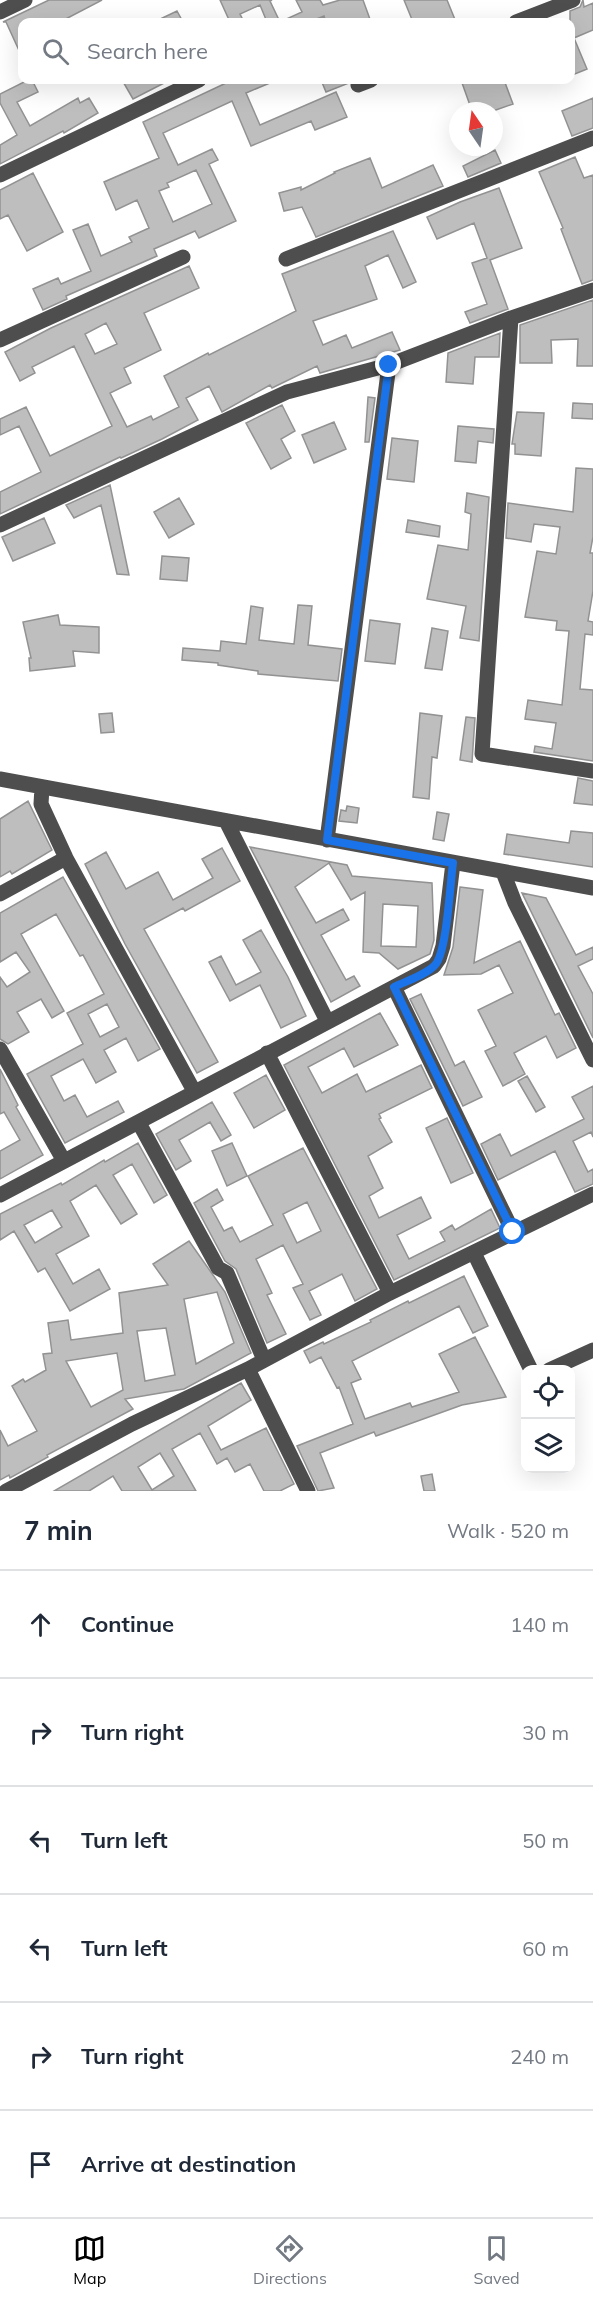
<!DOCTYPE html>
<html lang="en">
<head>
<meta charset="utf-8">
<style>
  body { margin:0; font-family:Mulish,sans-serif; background:#f6f6f7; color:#1f2937 }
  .controls { position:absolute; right:18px; bottom:18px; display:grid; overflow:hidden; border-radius:12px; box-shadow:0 6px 24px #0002 }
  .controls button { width:54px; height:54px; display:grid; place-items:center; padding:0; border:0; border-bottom:2px solid #e0e1e3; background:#fff; color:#1f2937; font:30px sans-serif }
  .compass { position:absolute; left:449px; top:102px; width:54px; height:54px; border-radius:50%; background:#fff; box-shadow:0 6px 24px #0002; rotate:347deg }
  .stop { position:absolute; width:18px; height:18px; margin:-14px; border:4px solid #1a73e8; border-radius:50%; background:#fff }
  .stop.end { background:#1a73e8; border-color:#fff; box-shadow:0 2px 6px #0008 }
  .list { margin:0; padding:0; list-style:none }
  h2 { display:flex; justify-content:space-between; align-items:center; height:78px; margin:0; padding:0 24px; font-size:26px }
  h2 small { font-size:20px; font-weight:400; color:#747a83 }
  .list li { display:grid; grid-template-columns:39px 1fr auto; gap:18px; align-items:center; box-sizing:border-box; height:108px; padding:0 24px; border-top:2px solid #e0e1e3 }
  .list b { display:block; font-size:22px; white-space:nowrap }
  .list em { font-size:20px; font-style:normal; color:#747a83 }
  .icon { flex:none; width:33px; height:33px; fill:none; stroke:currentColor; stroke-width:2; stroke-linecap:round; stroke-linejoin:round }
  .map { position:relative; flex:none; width:593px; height:1491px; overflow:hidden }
  .search { position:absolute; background:#fff; box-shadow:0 6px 24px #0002; left:18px; right:18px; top:18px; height:66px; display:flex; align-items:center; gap:15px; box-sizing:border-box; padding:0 21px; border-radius:12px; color:#747a83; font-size:22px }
  .sheet { height:726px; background:#fff }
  nav { display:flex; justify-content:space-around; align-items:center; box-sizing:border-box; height:84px; border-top:2px solid #e0e1e3; background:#fff; font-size:16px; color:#747a83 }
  nav a { display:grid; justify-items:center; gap:3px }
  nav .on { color:#000 }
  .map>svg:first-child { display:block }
</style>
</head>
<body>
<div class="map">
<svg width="593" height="1491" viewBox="0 0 593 1491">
  <rect width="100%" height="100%" fill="#fff"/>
  <path fill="#bebebe" stroke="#929292" stroke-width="1.5" fill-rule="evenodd" d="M49 0H102L60 22H22V57L6 22H3Z
    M220 0H272L270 1 280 22 302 12 296 0H320L323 5 340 0H363L371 22H326L324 16 309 22H267L260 5 240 14 244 22H230Z
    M404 0H447L456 22H413Z
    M583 0 584 7 593 3V30L574 38 587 69 570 76V11L580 7Z
    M177 11 183 22H154Z
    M28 80H32L38 92 17 102 30 126 78 98 80 103 89 98 98 113 64 133 63 131 0 164V145L17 135 0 103V94Z
    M122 80H170L133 99Z
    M230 80H277L246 93 260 125 336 92 347 117 315 130 311 121 251 146 232 101 163 133 178 165 212 149 218 160 209 164 236 221 199 238 195 231 154 249 157 256 66 296 67 299 43 310 33 289 58 278 61 284 91 271 73 230 88 224 101 256 132 242 129 237 149 228 137 200 116 210 104 182 159 158 143 122 224 84 223 83ZM196 170 212 204 173 222 159 191 169 187 167 183Z
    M321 80H350L349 83 326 92Z
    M461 80H504L513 104 493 111H472Z
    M593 98V128L572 136 562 111Z
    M495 150 501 163 468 177 463 166Z
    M575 157 584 178 593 175V280L582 284 561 229 563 228 539 172Z
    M370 158 382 188 433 165 443 186 316 237 302 207 284 211 279 193 301 187V190L335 173 334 172Z
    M33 173 63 232 27 251 8 215 0 219V190Z
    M499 188 522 248 490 260 508 309 470 323 465 312 487 304 472 263 487 258 474 223 437 239 427 217 460 202Z
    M393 231 416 282 403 288 388 255 365 266 377 299 313 321 323 345 346 335 352 348 392 332 400 350 320 373 317 366 272 388 270 385 222 412 209 386 186 398 198 420 162 439 121 458 120 457 0 514V492L41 472 19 426 0 435V419L26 407 50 456 112 426 74 346 32 367 35 373 20 381 5 352 51 328 189 266 199 288 144 313 161 350 124 368 131 383 110 393 127 427 151 416 153 420 179 407 164 376 208 353 209 355 296 311 282 274ZM106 323 117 344 95 354 85 334Z
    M593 300V366H577L578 339 551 340 552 363H520V325Z
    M500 333 499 357H475L473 384 446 382 448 353Z
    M368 397 375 398 369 442H365Z
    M573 403 593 404V419L572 418Z
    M282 405 295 431 281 439 291 458 271 469 246 423Z
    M517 412 544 413 541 456 515 454V444H512Z
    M334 422 346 449 314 463 302 435Z
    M458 426 494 429 493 443 478 441 476 463 455 461Z
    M392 438 418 441 414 482 387 479Z
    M576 468 593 469V537L590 553H593V591L588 621 593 622V635L585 634 580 689 593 690V761L534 752 535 746 552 749 556 723 525 719 528 700 562 705 569 631 556 630 557 621 525 617 537 551 556 554 560 527 534 524 531 542 506 538 508 503 573 512Z
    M110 485 129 575 117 574 101 505 74 518 66 505Z
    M467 493 489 497 479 641 460 638 466 606 427 599 438 545 468 550 471 514 465 512Z
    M179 498 194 524 169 538 154 512Z
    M44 518 55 543 13 561 2 537Z
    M408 520 440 526 439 537 406 532Z
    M162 556 189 558 187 581 160 579Z
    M298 605 312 606 308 645 342 649 338 681 258 674V671L218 665V663L182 660 183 648 220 651 221 641 246 644 251 606 263 608 259 640 294 644Z
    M58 615 60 625 99 627V653L73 651 75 666 30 671 29 658H31L23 622Z
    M370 620 400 624 395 664 365 661Z
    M432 628 448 631 442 670 425 668Z
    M112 713 114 732 101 733 99 714Z
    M420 713 442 716 437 758 432 757 429 799 413 797Z
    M466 717 475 718 472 762 460 760Z
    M578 778 593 781V805L574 803Z
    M28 801 52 850 12 874 10 871 0 877V819Z
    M347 806 359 808 357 823 339 821 341 810 346 811Z
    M437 812 449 814 444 841 433 839Z
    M571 831 593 833V867L504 854 507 834 569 843Z
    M250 847 347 865 352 876 432 883 434 940 430 954 398 969 379 953 363 952 365 892 351 900 329 863 295 887 316 923 343 909 349 920 321 935 346 980 354 976 360 986 331 1002ZM383 904 418 906 416 947 381 946Z
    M222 848 240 881 185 911 183 908 144 929 218 1062 197 1073 125 944 85 864 106 852 126 889 158 872 173 900 213 878 202 859Z
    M63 877 160 1049 138 1061 126 1038 104 1050 116 1072 96 1083 83 1059 51 1076 64 1101 75 1095 87 1117 118 1101 124 1112 65 1143 27 1074 83 1044 67 1013 104 994 83 955 80 956 56 914 21 934 64 1011 52 1018 41 999 17 1012 29 1032 8 1044 0 1039V977L7 987 30 972 16 952 0 962V913ZM107 1004 119 1027 100 1037 88 1014Z
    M460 887 483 890 474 963 520 941 555 1015 559 1013 576 1048 557 1058 546 1036 514 1053 525 1074 503 1086 485 1051 496 1046 478 1010 513 993 499 965 481 974 444 975 453 947Z
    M522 893 546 898 576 955 593 947V959L578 966 593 994V1038Z
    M261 930 288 977 306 1016 281 1028 260 985 230 1001 209 962 221 956 236 985 261 972 243 940Z
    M421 994 455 1066 464 1061 482 1097 463 1106 410 999Z
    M380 1013 398 1045 354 1067 344 1048 308 1067 322 1093 357 1074 366 1092 421 1065 432 1088 379 1114 381 1118 379 1119 392 1142 368 1156 383 1188 369 1196 379 1218 421 1197 431 1218 397 1235 409 1259 445 1241 440 1232 452 1225 455 1230 491 1209 500 1228 394 1280 284 1065Z
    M0 1069 18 1105 16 1107 43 1155 0 1179V1151L20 1140 4 1112 0 1114Z
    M266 1075 285 1110 254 1128 234 1093Z
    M527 1076 545 1107 536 1112 518 1081Z
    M593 1086V1137L591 1132 573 1141 588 1172 593 1169V1184L575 1192 555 1151 498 1180 481 1144 500 1134 511 1156 584 1119 572 1097Z
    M212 1102 231 1135 221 1141 210 1122 179 1140 191 1161 176 1170 156 1134Z
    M447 1118 473 1173 451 1183 426 1128Z
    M138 1143 167 1195 154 1203 132 1164 113 1175 137 1214 121 1224 96 1185 70 1201 89 1236 56 1254 73 1284 99 1269 110 1289 70 1311 45 1268 38 1272 14 1231 0 1240V1214L61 1183 62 1185 104 1160 105 1162ZM52 1210 62 1227 35 1243 24 1225Z
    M232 1143 247 1176 227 1186 212 1151Z
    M303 1148 377 1289 355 1301 342 1274 309 1291 321 1315 310 1320 293 1288 303 1284 283 1245 256 1259 272 1293 267 1295 286 1334 267 1343 236 1269 225 1261 194 1203 217 1189 223 1200 211 1207 224 1231 232 1227 240 1242 273 1225 248 1176ZM307 1202 321 1231 297 1243 283 1214Z
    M189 1241 225 1292 251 1353 184 1389 125 1399 133 1409 47 1455 48 1457 10 1478 9 1475 0 1480V1430L8 1446 37 1431 12 1386 23 1379 25 1382 46 1370 43 1354 52 1353 48 1323 68 1320 71 1340 123 1333 119 1293 168 1285 153 1264ZM217 1292 234 1343 196 1364 184 1299ZM166 1328 175 1375 145 1381 137 1331ZM117 1353 123 1390 91 1407 66 1361Z
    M464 1276 488 1326 473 1333 459 1306 352 1361 361 1379 351 1383 365 1419 410 1403 412 1407 459 1392 439 1354 475 1337 506 1397 462 1405 376 1436 374 1432 320 1453 334 1488 318 1491 297 1446 353 1424 339 1387 337 1388 321 1357 310 1363 304 1351 323 1342 324 1344 371 1322 370 1320 408 1301 409 1303Z
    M241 1383 251 1400 208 1426 221 1450 266 1428 294 1484 280 1491H264L250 1464 235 1472 227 1458 217 1464 200 1433 172 1449 196 1491H122L113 1476 89 1491H54ZM160 1453 174 1476 152 1490 138 1467Z
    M432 1474 435 1491H424L421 1476Z"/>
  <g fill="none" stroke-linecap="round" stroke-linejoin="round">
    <path stroke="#4e4e4e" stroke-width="15" d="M0 12 25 0
      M516 22 573 0
      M358 85 371 80
      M0 175 199 80
      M286 259 593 138
      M511 318 482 754 593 771
      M0 340 183 257
      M0 525 287 392 389 365 511 318 593 290
      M0 779 593 888
      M42 787 41 804 66 858 194 1091
      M226 821 327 1021
      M327 840 389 365
      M503 872 515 903 593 1060
      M0 894 66 858
      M394 987 513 1232
      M0 1049 64 1161
      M267 1053 390 1293
      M139 1123 218 1268 227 1273 264 1360
      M0 1195C145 1119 289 1042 434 966L439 959 443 946 453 863
      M474 1253 531 1370
      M248 1369 308 1491
      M549 1370 593 1350
      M6 1491 132 1424 248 1369 390 1293 593 1194"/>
  </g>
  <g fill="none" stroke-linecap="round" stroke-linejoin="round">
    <path stroke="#1a73e8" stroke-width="8" d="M389 365 327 840 453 863C450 884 447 952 435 965 426 975 406 981 394 987L513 1232"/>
  </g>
</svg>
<div class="controls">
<button><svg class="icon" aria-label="locate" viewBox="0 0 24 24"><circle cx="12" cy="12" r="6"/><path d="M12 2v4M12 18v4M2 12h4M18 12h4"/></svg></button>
<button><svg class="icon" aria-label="layers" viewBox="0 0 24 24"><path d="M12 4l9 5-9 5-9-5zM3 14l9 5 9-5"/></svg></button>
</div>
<svg class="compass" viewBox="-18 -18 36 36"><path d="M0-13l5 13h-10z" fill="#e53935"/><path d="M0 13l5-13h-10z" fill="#747a83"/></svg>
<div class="stop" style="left:513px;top:1232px"></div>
<div class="stop end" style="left:389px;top:365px"></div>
<div class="search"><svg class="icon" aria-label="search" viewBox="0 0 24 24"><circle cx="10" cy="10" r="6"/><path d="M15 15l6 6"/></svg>Search here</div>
</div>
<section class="sheet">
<h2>7 min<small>Walk · 520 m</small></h2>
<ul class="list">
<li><svg class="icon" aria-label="ahead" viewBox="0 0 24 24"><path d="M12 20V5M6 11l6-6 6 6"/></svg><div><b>Continue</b></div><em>140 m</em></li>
<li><svg class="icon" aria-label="right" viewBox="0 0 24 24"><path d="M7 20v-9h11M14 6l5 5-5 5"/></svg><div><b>Turn right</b></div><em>30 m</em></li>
<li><svg class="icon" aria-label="left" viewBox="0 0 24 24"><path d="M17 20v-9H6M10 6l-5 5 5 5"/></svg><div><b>Turn left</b></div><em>50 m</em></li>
<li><svg class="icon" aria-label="left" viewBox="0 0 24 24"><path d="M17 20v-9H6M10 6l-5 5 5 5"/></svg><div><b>Turn left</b></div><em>60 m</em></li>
<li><svg class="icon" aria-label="right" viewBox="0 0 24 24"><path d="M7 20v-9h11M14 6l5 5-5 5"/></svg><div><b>Turn right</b></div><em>240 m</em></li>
<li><svg class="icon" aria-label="arrive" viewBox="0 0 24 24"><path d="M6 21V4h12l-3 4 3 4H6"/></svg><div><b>Arrive at destination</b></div></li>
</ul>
</section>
<nav>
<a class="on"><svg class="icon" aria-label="map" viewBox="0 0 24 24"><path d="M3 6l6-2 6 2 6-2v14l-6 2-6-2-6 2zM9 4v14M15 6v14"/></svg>Map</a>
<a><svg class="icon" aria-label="directions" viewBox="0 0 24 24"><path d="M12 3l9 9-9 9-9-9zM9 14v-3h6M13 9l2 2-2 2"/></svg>Directions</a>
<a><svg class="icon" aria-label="saved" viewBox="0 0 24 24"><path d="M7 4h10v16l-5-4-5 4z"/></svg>Saved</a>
</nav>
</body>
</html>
